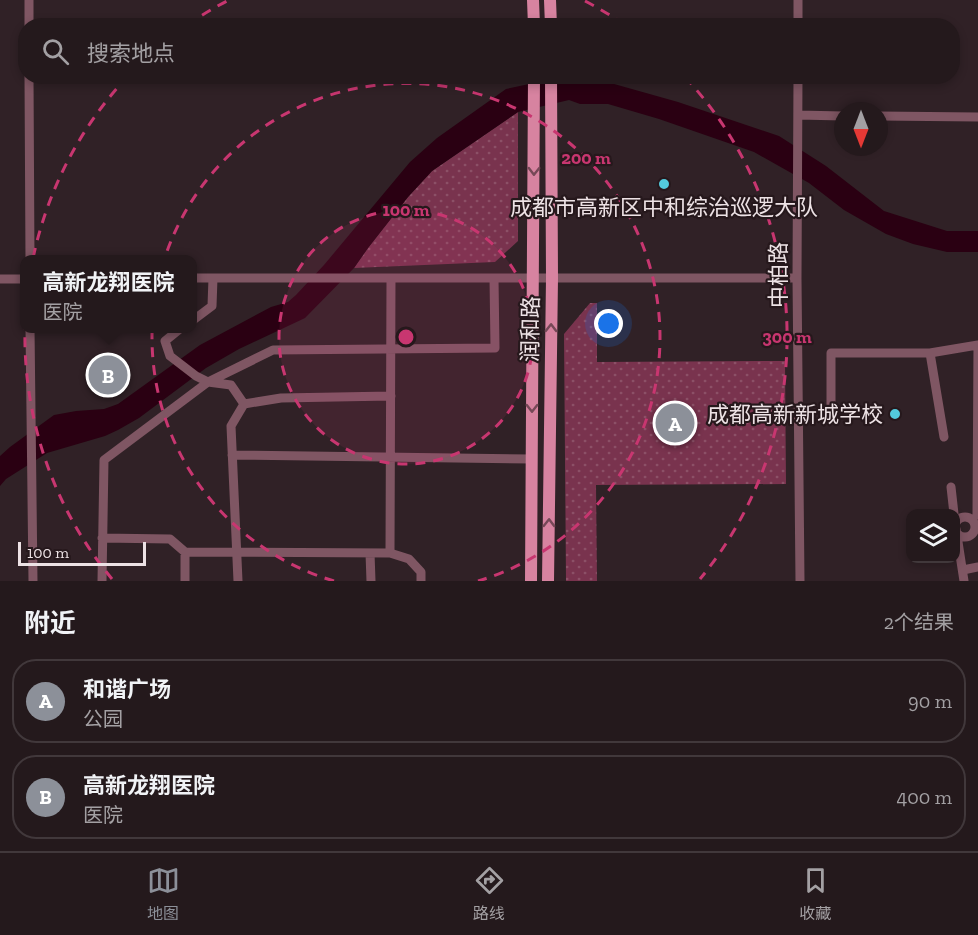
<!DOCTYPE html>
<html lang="zh">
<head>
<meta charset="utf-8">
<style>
  body { margin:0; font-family:"Zilla Slab","Noto Sans SC",serif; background:#302629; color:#f1f3f6 }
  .controls { position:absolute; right:18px; bottom:18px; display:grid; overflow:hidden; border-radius:12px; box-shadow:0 3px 9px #0003 }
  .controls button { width:54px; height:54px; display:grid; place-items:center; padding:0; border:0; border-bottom:2px solid #41383b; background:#24191c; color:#f1f3f6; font:30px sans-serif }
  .compass { position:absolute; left:834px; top:102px; width:54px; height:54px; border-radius:50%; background:#24191c; box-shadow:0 3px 9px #0003; rotate:180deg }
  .scale { position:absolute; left:18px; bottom:15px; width:128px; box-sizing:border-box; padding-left:6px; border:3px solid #ede2e5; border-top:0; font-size:16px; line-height:21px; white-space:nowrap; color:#ede2e5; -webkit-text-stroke:4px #26181c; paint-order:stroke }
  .you { position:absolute; left:609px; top:324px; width:21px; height:21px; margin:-15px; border:4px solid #fff; border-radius:50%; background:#1a73e8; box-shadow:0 0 0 9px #1a73e833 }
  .badge { display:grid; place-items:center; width:39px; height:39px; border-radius:50%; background:#8c9099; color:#fff; font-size:20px; font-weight:700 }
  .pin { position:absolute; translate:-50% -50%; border:3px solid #fff; box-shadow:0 2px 6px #0006 }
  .popup { position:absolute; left:20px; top:255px; width:177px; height:78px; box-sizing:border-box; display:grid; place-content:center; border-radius:12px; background:#24191c; filter:drop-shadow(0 2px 4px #0005); font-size:20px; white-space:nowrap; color:#a3a0a3 }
  .popup b { font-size:22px; color:#f1f3f6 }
  .popup::after { content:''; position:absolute; left:50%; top:100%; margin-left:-12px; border:12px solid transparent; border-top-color:#24191c }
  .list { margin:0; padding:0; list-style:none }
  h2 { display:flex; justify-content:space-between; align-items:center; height:78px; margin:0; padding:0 24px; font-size:26px }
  h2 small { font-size:20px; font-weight:400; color:#a3a0a3 }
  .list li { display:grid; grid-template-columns:39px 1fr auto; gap:18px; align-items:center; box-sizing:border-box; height:84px; margin:0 12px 12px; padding:0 12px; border:2px solid #41383b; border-radius:24px }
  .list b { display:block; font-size:22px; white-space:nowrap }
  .list p { margin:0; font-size:20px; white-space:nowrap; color:#a3a0a3 }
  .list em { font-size:20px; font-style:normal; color:#a3a0a3 }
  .icon { flex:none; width:33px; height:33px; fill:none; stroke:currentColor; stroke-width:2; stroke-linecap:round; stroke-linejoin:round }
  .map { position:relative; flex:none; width:978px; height:581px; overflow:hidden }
  .search { position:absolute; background:#24191c; box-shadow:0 3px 9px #0003; left:18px; right:18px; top:18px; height:66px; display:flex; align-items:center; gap:15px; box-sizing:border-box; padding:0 21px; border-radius:24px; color:#a3a0a3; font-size:22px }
  .sheet { height:270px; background:#24191c }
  nav { display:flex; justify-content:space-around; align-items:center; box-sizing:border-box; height:84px; border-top:2px solid #41383b; background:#24191c; font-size:16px; color:#a3a0a3 }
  nav a { display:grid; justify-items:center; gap:3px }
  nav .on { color:#8c9099 }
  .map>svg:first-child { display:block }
</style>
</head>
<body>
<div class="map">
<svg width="978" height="581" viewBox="0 0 978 581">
  <defs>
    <pattern id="park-dots" width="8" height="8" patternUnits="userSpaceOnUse" patternTransform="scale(1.5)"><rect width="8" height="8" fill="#79334e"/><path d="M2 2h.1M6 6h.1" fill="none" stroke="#8c5067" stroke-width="1.8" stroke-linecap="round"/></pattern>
  </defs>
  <rect width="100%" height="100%" fill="#302126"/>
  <path fill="url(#park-dots)" d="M518 112V241L495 262 354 268 368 248 408 197 432 171Z
    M590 303H597V362L785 361 786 484 596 485 597 581H566L564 334Z"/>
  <path fill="#2a0012" d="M562 77H579L607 82 678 102 779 136 826 166 884 211 947 231H978V252H947L913 244 886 234 844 210 809 183 754 152 659 119 608 104H580L569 100 518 112 432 171 408 197 368 248 354 268 305 318 239 349 206 368 139 418 118 430 105 436 47 453 6 479 0 486V456L10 447 54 415 76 411 104 409 118 404 200 345 271 307 288 302 296 295 324 265 410 162 437 138 506 89Z"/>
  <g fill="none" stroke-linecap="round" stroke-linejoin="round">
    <path stroke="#7f5663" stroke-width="9" d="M29 0V26
      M798 0V26
      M29 76 30 260
      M798 76 797 278 800 581
      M798 115 843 116
      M879 116 978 117
      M192 278H797
      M0 279H24
      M192 321 212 306 213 278
      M30 328 33 581
      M181 328 165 341 170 356 196 376 208 382 231 385 244 404
      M930 353 944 437
      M831 412V353H930L978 345
      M232 455 531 459
      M951 487 954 514
      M977 515 978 345
      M955 527a10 10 0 1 1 20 0a10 10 0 1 1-20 0Z
      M956 529 964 581
      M102 538 170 539 185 552 390 553 409 559 421 572V581
      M370 553 371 581
      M390 553 391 278
      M963 570 978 567
      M102 581 104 460 208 382 273 350 495 348 494 278
      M185 581V552
      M238 581 231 426 244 404 281 398 391 396"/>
    <path stroke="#d783a0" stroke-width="12" d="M533 0 534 26
      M550 0 551 26
      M531 581 534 76
      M548 581 552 278 551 76"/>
  </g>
  <defs><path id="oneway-chevron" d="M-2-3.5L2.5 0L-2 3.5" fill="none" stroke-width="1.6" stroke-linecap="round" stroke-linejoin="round" transform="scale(1.5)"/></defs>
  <g stroke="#764857">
    <use href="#oneway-chevron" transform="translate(534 171) rotate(91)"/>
    <use href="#oneway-chevron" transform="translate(551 328) rotate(-89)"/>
    <use href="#oneway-chevron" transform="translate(532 408) rotate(90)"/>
    <use href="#oneway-chevron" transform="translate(549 523) rotate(-89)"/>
  </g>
  <circle cx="406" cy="337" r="127" fill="#c83670" fill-opacity=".12"/>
  <g fill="none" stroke="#c83670" stroke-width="3" stroke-dasharray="10 8">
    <circle cx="406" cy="337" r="127"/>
    <path d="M334 581A254 254 0 1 1 478 581"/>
    <path d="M112 579A381 381 0 0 1 127 77M187 25A381 381 0 0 1 227 1M585 1A381 381 0 0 1 625 25M685 77A381 381 0 0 1 700 579"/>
  </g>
  <g fill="#53cadc" stroke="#26181c" stroke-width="2">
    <circle cx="664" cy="184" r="6"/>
    <circle cx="895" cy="414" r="6"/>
  </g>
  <g text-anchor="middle" stroke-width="4.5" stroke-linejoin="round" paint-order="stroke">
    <g font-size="22" fill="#ede2e5" stroke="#26181c">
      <text x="664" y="215">成都市高新区中和综治巡逻大队</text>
      <text x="883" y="422" text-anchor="end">成都高新新城学校</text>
    </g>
    <g font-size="22" fill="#ede2e5" stroke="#26181c">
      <text transform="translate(778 275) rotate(-90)" y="8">中柏路</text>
      <text transform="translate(530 329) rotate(-89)" y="8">润和路</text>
    </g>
  </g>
  <circle cx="406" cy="337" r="9" fill="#c83670" stroke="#26181c" stroke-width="3"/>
  <g font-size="18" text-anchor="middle" font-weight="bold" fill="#c83670" stroke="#26181c" stroke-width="4.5" stroke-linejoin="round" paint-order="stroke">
    <text x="586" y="164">200 m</text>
    <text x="406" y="216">100 m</text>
    <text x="787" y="343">300 m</text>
  </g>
</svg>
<div class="controls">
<button><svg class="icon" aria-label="layers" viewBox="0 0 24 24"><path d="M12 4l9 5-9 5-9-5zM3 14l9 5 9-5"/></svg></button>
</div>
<svg class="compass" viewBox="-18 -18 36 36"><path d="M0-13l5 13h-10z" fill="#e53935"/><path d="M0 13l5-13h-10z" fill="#a3a0a3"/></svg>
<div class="scale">100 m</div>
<div class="you"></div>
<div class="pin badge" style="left:675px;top:423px">A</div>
<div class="pin badge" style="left:108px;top:375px">B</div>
<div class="popup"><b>高新龙翔医院</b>医院</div>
<div class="search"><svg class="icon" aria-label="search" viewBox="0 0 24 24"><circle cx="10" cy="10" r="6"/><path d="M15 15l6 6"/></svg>搜索地点</div>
</div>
<section class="sheet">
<h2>附近<small>2个结果</small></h2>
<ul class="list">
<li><span class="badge">A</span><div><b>和谐广场</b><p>公园</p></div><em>90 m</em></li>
<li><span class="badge">B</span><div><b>高新龙翔医院</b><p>医院</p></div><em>400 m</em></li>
</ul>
</section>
<nav>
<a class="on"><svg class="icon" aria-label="map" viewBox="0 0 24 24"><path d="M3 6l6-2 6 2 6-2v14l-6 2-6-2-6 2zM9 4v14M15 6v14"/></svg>地图</a>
<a><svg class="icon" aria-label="directions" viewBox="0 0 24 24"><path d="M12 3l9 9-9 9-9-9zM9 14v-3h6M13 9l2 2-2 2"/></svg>路线</a>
<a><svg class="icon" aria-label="saved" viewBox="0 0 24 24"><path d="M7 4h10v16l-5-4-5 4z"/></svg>收藏</a>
</nav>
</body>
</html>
